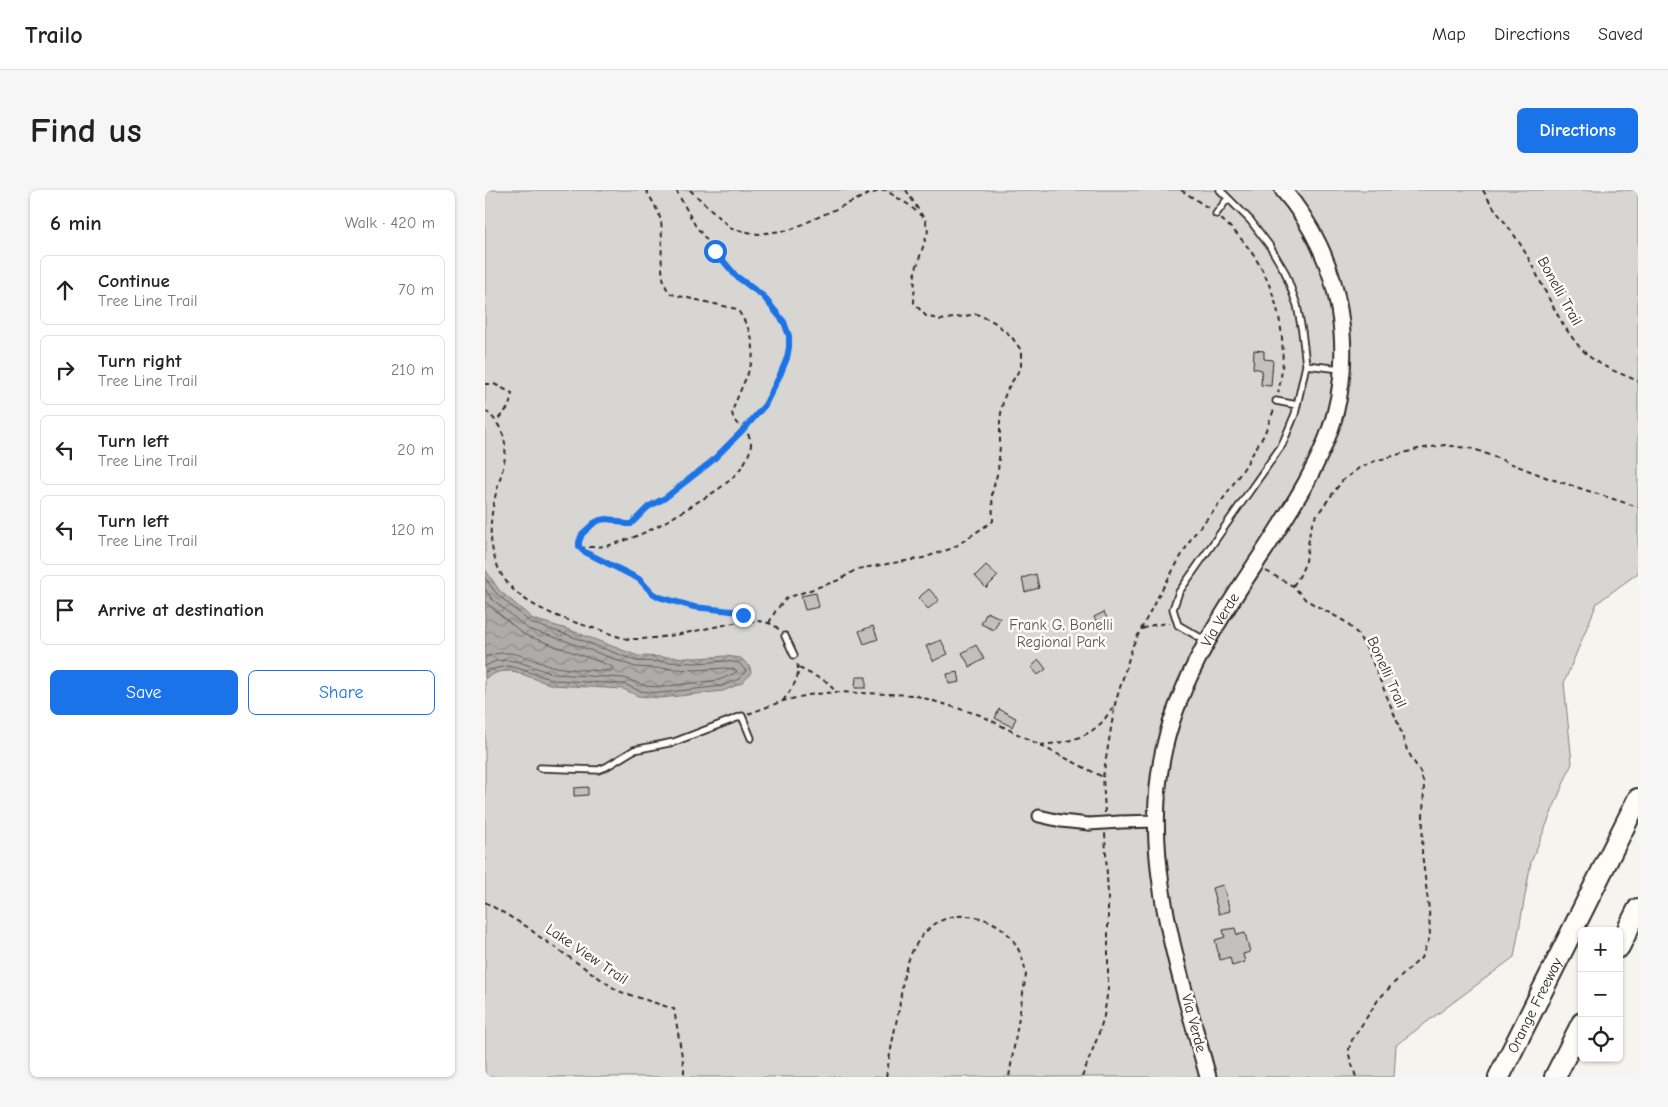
<!DOCTYPE html>
<html lang="en">
<head>
<meta charset="utf-8">
<style>
  body { margin:0; font-family:"Comic Neue",sans-serif; background:#f6f6f6; color:#222 }
  .controls { position:absolute; right:15px; bottom:15px; display:grid; overflow:hidden; border-radius:8px; box-shadow:0 1px 4px #0004 }
  .controls button { width:45px; height:45px; display:grid; place-items:center; padding:0; border:0; border-bottom:1px solid #e0e0e0; background:#fff; color:#222; font:25px sans-serif }
  .stop { position:absolute; width:15px; height:15px; margin:-11px; border:4px solid #1a73e8; border-radius:50%; background:#fff }
  .stop.end { background:#1a73e8; border-color:#fff; box-shadow:0 1px 5px #0008 }
  .list { margin:0; padding:0; list-style:none }
  h2 { display:flex; justify-content:space-between; align-items:center; height:65px; margin:0; padding:0 20px; font-size:21px }
  h2 small { font-size:16px; font-weight:400; color:#767676 }
  .list li { display:grid; grid-template-columns:32px 1fr auto; gap:15px; align-items:center; box-sizing:border-box; height:70px; margin:0 10px 10px; padding:0 10px; border:1px solid #e0e0e0; border-radius:8px }
  .list b { display:block; font-size:19px; white-space:nowrap }
  .list p { margin:0; font-size:16px; white-space:nowrap; color:#767676 }
  .list em { font-size:16px; font-style:normal; color:#767676 }
  .actions { display:flex; gap:10px; padding:15px 20px }
  .actions a { flex:1; padding:11px 0; border:1px solid #1a73e8; border-radius:8px; text-align:center; font-size:18px; color:#1a73e8 }
  .actions .main { background:#1a73e8; color:#fff }
  .icon { flex:none; width:28px; height:28px; fill:none; stroke:currentColor; stroke-width:2; stroke-linecap:round; stroke-linejoin:round }
  .map { position:relative; flex:none; width:1153px; height:887px; overflow:hidden; border-radius:8px }
  header { display:flex; align-items:center; gap:30px; box-sizing:border-box; height:70px; padding:0 25px; background:#fff; border-bottom:1px solid #e0e0e0 }
  header strong { font-size:24px }
  nav { display:flex; gap:28px; margin-inline-start:auto; font-size:18px }
  .intro { display:flex; align-items:center; justify-content:space-between; box-sizing:border-box; height:120px; padding:0 30px }
  h1 { margin:0; font-size:35px }
  .button { padding:12px 22px; border-radius:8px; background:#1a73e8; color:#fff; font-size:18px; font-weight:700 }
  main { display:flex; gap:30px; padding:0 30px }
  aside { flex:1; background:#fff; border-radius:8px; box-shadow:0 1px 4px #0004 }
  .map>svg:first-child { display:block }
</style>
</head>
<body>
<header>
<strong>Trailo</strong>
<nav><a>Map</a><a>Directions</a><a>Saved</a></nav>
</header>
<div class="intro"><h1>Find us</h1><a class="button">Directions</a></div>
<main>
<aside>
<h2>6 min<small>Walk · 420 m</small></h2>
<ul class="list">
<li><svg class="icon" aria-label="ahead" viewBox="0 0 24 24"><path d="M12 20V5M6 11l6-6 6 6"/></svg><div><b>Continue</b><p>Tree Line Trail</p></div><em>70 m</em></li>
<li><svg class="icon" aria-label="right" viewBox="0 0 24 24"><path d="M7 20v-9h11M14 6l5 5-5 5"/></svg><div><b>Turn right</b><p>Tree Line Trail</p></div><em>210 m</em></li>
<li><svg class="icon" aria-label="left" viewBox="0 0 24 24"><path d="M17 20v-9H6M10 6l-5 5 5 5"/></svg><div><b>Turn left</b><p>Tree Line Trail</p></div><em>20 m</em></li>
<li><svg class="icon" aria-label="left" viewBox="0 0 24 24"><path d="M17 20v-9H6M10 6l-5 5 5 5"/></svg><div><b>Turn left</b><p>Tree Line Trail</p></div><em>120 m</em></li>
<li><svg class="icon" aria-label="arrive" viewBox="0 0 24 24"><path d="M6 21V4h12l-3 4 3 4H6"/></svg><div><b>Arrive at destination</b></div></li>
</ul>
<div class="actions"><a class="main">Save</a><a>Share</a></div>
</aside>
<div class="map">
<svg width="1153" height="887" viewBox="0 0 1153 887">
  <defs>
    <pattern id="water-waves" width="16" height="10" patternUnits="userSpaceOnUse" patternTransform="scale(1.25)"><rect width="16" height="10" fill="#adaca9"/><path d="M0 5q4-4 8 0t8 0" fill="none" stroke="#8d8c8a"/></pattern>
  </defs>
  <rect width="100%" height="100%" fill="#f5f4ef"/>
  <filter id="ink" filterUnits="userSpaceOnUse"><feTurbulence type="fractalNoise" baseFrequency=".02" numOctaves="2"/><feDisplacementMap in="SourceGraphic" scale="10" xChannelSelector="R" yChannelSelector="G"/><feConvolveMatrix kernelMatrix="1 2 1 2 8 2 1 2 1" color-interpolation-filters="sRGB"/></filter>
  <g filter="url(#ink)">
    <path fill="#d7d6d2" stroke="#81807e" d="M0 0H1153V383L1112 413 1079 493 1087 573 1046 672 1029 767 911 855 909 887H0Z"/>
    <path fill="url(#water-waves)" stroke="#797877" d="M0 379 14 400 48 429 85 440 153 466 212 468 241 466 256 468 265 477 266 482 264 486 257 493 238 501 176 508 153 506 138 499 67 495 31 482 22 481 13 482 0 488Z"/>
    <g fill="none" stroke-linecap="round" stroke-linejoin="round">
      <path stroke="#5f5f5d" stroke-width="1" d="M0 388 11 403 46 433 83 445 151 471 212 473 241 471 254 473 261 481 254 489 237 496 175 503 155 501 139 494 68 490 32 478 23 476 12 478 0 482
        M0 399 6 408 43 439 81 451 150 477 211 480 241 478 250 479 252 481 250 483 234 490 175 497 161 496 139 488 69 484 34 472 23 470 11 471 0 476
        M0 412 40 445 126 476 128 478 126 481H119C103 480 87 480 71 477 44 472 30 455 0 467"/>
    </g>
    <path fill="#c2c1be" stroke="#2b2b2b" d="M769 160 779 161V169L788 170 786 196 776 195 777 180 768 178Z
      M501 375 513 386 501 398 490 386Z
      M551 384 554 398 540 402 537 388Z
      M444 399 454 410 443 419 433 408Z
      M331 403 334 417 320 420 316 406Z
      M502 422 515 428 509 440 496 434Z
      M619 422 624 432 614 437 609 427Z
      M388 436 393 449 379 454 374 441Z
      M456 450 463 464 448 471 441 456Z
      M491 455 499 469 485 477 477 463Z
      M554 470 561 479 553 485 546 477Z
      M473 482 475 492 464 494 462 484Z
      M371 487H381V498H370Z
      M514 519 531 528 527 537 510 528Z
      M103 597V605L89 606V598Z
      M738 695 745 721 734 724 727 698Z
      M750 738 752 745 760 743 765 762 758 764 760 772 747 776 745 767 735 770 730 750 740 747 738 740Z"/>
    <g fill="none" stroke-linecap="round" stroke-linejoin="round">
      <g stroke="#2b2b2b" stroke-width="9">
        <path id="lane" d="M735 0 743 8
          M821 175 856 179
          M791 211 812 215
          M300 446 309 465
          M721 451 693 435 688 419 694 402 797 255 810 224 821 175 817 141 812 115 800 82 784 55 765 30 743 8 731 24
          M55 578 113 580 121 577 149 560 189 552 257 526 266 548"/>
      </g>
      <g stroke="#2b2b2b" stroke-width="15">
        <path id="street" d="M554 626 576 631 604 634
          M635 632 672 631"/>
      </g>
      <g stroke="#2b2b2b" stroke-width="19">
        <g id="secondary">
          <path id="s1" d="M723 887C695 782 654 669 679 559 696 484 741 418 783 355 808 316 838 269 850 224 859 189 860 154 854 119 847 76 827 33 798 0"/>
        </g>
      </g>
      <g stroke="#2b2b2b" stroke-width="24">
        <g id="highway">
          <path d="M1134 757 1153 719"/>
          <path id="s2" d="M1014 887 1153 609"/>
          <path d="M1070 887 1097 833"/>
        </g>
      </g>
      <path stroke="#2b2b2b" stroke-width="2" stroke-dasharray="5 4" stroke-linecap="butt" d="M191 0 210 35 220 48 251 86 278 106 299 132 304 146V157L302 167 280 215 259 239 227 271 180 308 163 317 146 334 141 335 129 330 122 329 115 330 109 333 97 345 94 352V357L98 361 154 389 167 403 174 407 209 417 256 422 258 425 260 432
        M205 0 247 39 273 44 305 40 384 4 399 0
        M421 0 438 27
        M696 0 725 19
        M998 0C1009 21 1025 37 1037 57 1057 90 1075 142 1105 167 1119 178 1137 184 1153 191
        M736 29C786 70 808 140 793 203
        M0 194H9L27 203 24 217 11 231
        M0 221C7 225 11 231 15 238 24 256 20 270 15 289 4 325 0 357 19 389 23 393 27 399 32 403 56 423 85 431 115 440 124 443 134 448 144 449 174 450 204 442 234 436 249 433 267 428 283 433 288 434 292 437 295 441
        M98 361V358L102 357C111 357 120 357 128 354 159 346 188 328 214 311 225 305 236 298 246 289 255 281 266 266 266 253 265 238 249 239 247 222 262 178 283 164 252 119L194 106C192 105 189 105 187 104 171 95 179 48 176 32 174 21 166 9 161 0
        M781 381 808 396 821 410 859 431 872 443 883 461 914 536 922 560 935 582 939 594 937 663 944 720 945 747 936 768 908 794 893 810 867 850 864 859V865L871 887
        M808 396 815 385 821 371 825 341 829 329 857 291 874 278 890 271 933 259 960 255 989 259 1063 288 1153 317
        M284 433 291 420 302 408 354 390 372 379 438 368 468 358 508 331 507 303 513 281 515 256V230L518 211 522 200 536 177V160L526 146 509 132 492 124 456 130 441 126 429 113 430 82 443 41 440 29 424 15 400 0
        M657 439 668 435 684 433
        M314 478 342 492 351 502
        M298 511C306 499 318 486 311 471
        M263 524 298 511 323 505 351 502 429 505 495 525 618 587
        M555 555C576 553 598 550 614 535 620 530 624 522 629 516
        M620 623 618 587 630 514 648 455 670 412 707 347 738 309 759 278 779 245 790 217
        M0 712 44 738 52 745 133 801 189 819 199 878V887
        M401 887C405 864 409 842 414 819 416 806 417 791 421 778 433 737 462 715 504 731 526 740 538 762 541 785L524 887
        M597 887 613 846 619 826 623 799V706L620 643"/>
      <use href="#lane" stroke="#fdfcf7" stroke-width="5.5"/>
      <use href="#street" stroke="#fdfcf7" stroke-width="11"/>
      <use href="#secondary" stroke="#fdfcf7" stroke-width="15"/>
      <use href="#highway" stroke="#fdfcf7" stroke-width="20"/>
      <g stroke="#2b2b2b" stroke-width="15" stroke-linecap="butt">
        <path id="street-bridge" d="M604 634 635 632"/>
      </g>
      <use href="#street-bridge" stroke="#fdfcf7" stroke-width="11"/>
    </g>
  </g>
  <g fill="none" stroke-linecap="round" stroke-linejoin="round" filter="url(#ink)">
    <path stroke="#1a73e8" stroke-width="6" d="M230 61 251 86 278 106 299 132 304 146V157L302 168 295 185 280 215 259 239 227 271 180 308 163 317 146 334H141L129 330 122 329 115 330 109 333 97 344 94 352V357L98 361 154 389 167 403 174 407 209 417 256 422 258 425"/>
  </g>
  <g text-anchor="middle" stroke-width="5" stroke-linejoin="round" paint-order="stroke">
    <g font-size="15" fill="#2b2b2b" stroke="#fdfcf7">
      <text transform="translate(1075 101) rotate(61)" y="5">Bonelli Trail</text>
      <text dy="5" stroke="none"><textPath href="#s1" startOffset="476">Via Verde</textPath></text>
      <text transform="translate(902 482) rotate(66)" y="5">Bonelli Trail</text>
      <text transform="translate(102 764) rotate(34)" y="5">Lake View Trail</text>
      <text dy="5" stroke="none"><textPath href="#s2" startOffset="80">Orange Freeway</textPath></text>
      <text transform="translate(709 833) rotate(75)" y="5">Via Verde</text>
    </g>
    <g font-size="15" fill="#565655" stroke="#fdfcf7">
      <text x="576" y="440">Frank G. Bonelli<tspan x="576" dy="17">Regional Park</tspan></text>
    </g>
  </g>
</svg>
<div class="controls">
<button>+</button>
<button>−</button>
<button><svg class="icon" aria-label="locate" viewBox="0 0 24 24"><circle cx="12" cy="12" r="6"/><path d="M12 2v4M12 18v4M2 12h4M18 12h4"/></svg></button>
</div>
<div class="stop" style="left:230px;top:61px"></div>
<div class="stop end" style="left:258px;top:425px"></div>
</div>
</main>
</body>
</html>
